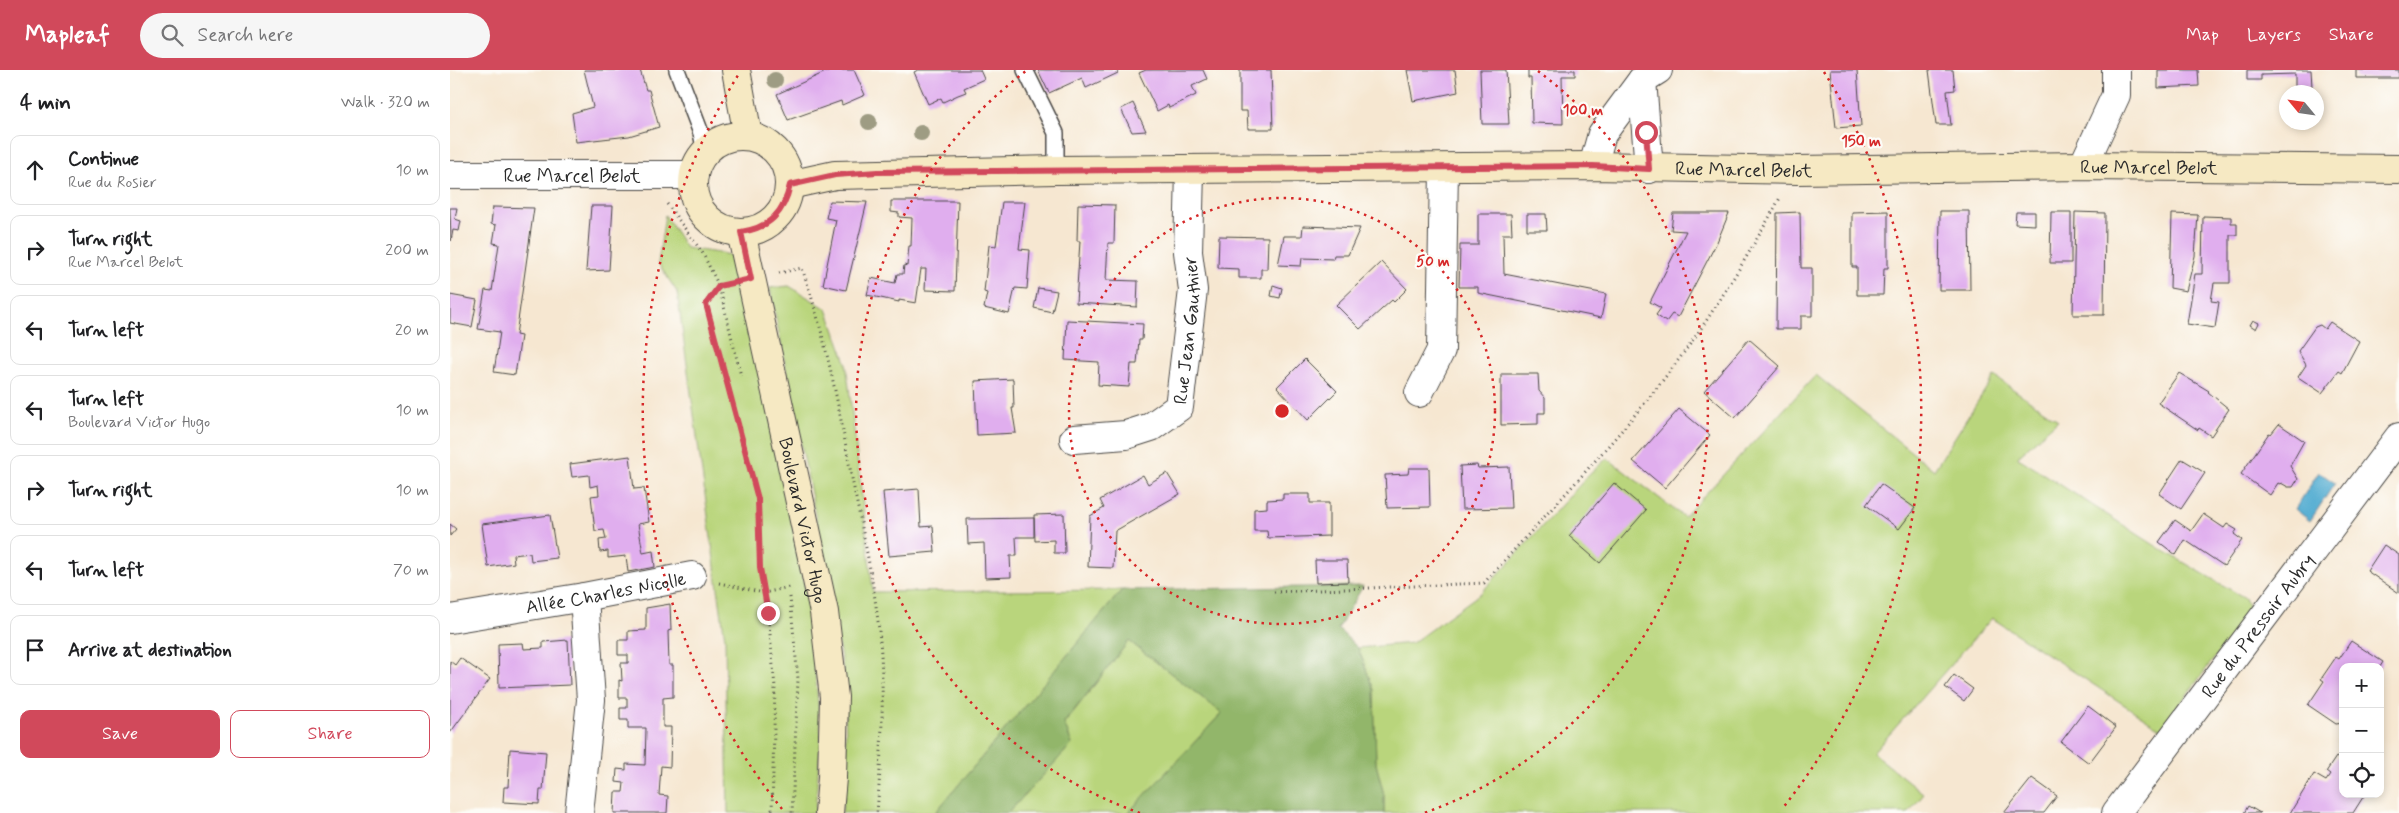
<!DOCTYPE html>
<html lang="en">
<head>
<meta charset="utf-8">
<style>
  body { margin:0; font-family:Mynerve,sans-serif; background:#f6f6f6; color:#202124 }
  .controls { position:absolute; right:15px; bottom:15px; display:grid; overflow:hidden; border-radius:10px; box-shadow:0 2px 8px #0003 }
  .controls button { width:45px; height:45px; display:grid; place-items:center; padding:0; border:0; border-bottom:1px solid #e0e0e0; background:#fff; color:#202124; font:25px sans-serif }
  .compass { position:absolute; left:1829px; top:15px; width:45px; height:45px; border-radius:50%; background:#fff; box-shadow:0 2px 8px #0003; rotate:299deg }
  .stop { position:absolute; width:15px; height:15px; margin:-11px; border:4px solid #d1495b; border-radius:50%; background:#fff }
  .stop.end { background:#d1495b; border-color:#fff; box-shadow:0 1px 5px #0008 }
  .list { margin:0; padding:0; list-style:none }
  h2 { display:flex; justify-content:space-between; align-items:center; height:65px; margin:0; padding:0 20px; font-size:21px }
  h2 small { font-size:16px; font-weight:400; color:#757577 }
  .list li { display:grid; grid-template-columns:32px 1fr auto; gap:15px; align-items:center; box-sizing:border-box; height:70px; margin:0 10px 10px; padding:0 10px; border:1px solid #e0e0e0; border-radius:10px }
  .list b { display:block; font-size:19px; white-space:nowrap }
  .list p { margin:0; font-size:16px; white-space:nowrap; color:#757577 }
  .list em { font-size:16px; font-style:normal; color:#757577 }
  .actions { display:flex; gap:10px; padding:15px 20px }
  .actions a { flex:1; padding:11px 0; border:1px solid #d1495b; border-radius:10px; text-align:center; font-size:18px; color:#d1495b }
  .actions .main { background:#d1495b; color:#fff }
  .icon { flex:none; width:28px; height:28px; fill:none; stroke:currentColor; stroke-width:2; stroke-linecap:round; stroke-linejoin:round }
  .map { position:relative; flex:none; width:1949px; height:743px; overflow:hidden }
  header { display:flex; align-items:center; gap:30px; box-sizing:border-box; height:70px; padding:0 25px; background:#d1495b; color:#fff }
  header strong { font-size:24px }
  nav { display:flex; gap:28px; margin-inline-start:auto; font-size:18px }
  .search { width:350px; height:45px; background:#f6f6f6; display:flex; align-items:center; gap:12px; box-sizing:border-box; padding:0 18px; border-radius:28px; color:#757577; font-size:19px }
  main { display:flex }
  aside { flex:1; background:#fff }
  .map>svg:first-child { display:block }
</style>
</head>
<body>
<header>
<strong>Mapleaf</strong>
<div class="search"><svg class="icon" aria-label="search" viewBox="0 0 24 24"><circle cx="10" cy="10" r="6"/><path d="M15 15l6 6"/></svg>Search here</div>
<nav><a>Map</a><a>Layers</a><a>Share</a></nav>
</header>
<main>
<aside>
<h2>4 min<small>Walk · 320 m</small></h2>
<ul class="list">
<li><svg class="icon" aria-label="ahead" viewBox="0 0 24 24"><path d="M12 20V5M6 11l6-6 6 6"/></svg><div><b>Continue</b><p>Rue du Rosier</p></div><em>10 m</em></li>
<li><svg class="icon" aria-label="right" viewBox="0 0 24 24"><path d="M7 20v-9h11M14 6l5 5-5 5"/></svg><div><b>Turn right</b><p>Rue Marcel Belot</p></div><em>200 m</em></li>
<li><svg class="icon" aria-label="left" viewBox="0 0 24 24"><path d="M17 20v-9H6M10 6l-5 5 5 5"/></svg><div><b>Turn left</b></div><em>20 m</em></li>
<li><svg class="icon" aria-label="left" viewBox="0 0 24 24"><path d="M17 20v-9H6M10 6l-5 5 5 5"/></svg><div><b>Turn left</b><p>Boulevard Victor Hugo</p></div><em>10 m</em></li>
<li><svg class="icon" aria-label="right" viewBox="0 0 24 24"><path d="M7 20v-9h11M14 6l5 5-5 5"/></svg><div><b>Turn right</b></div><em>10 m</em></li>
<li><svg class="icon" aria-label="left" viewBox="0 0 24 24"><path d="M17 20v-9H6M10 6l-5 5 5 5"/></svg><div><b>Turn left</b></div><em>70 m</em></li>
<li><svg class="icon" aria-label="arrive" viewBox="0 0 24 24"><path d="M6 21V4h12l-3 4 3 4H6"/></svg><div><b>Arrive at destination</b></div></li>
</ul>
<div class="actions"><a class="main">Save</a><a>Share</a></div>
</aside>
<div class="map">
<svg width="1949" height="743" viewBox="0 0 1949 743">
  <rect width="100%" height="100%" fill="#fdfcf7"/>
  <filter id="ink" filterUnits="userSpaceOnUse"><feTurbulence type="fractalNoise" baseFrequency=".02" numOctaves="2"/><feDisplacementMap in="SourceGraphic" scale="10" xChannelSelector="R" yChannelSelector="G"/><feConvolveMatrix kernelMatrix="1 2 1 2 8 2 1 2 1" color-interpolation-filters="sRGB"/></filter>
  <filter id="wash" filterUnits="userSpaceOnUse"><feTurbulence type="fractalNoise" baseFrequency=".0096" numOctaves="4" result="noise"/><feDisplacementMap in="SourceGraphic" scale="20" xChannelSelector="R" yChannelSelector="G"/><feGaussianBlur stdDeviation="1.12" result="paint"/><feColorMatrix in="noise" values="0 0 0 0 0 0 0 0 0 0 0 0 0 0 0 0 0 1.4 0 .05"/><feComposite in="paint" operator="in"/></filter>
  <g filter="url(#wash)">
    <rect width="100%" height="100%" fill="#f6e7d1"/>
    <path fill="#b9d57b" stroke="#728053" d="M215 145 236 178 281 185 325 364 359 537 371 664 365 743H278L275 569 227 222 208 193Z
      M339 216 377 239 396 292 423 522 672 520 485 743H392L396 689 395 611 369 464 320 218Z
      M1366 305 1484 400 1544 306 1608 350 1567 387 1709 478 1795 528 1800 541 1711 659 1542 548 1423 683 1474 724 1458 743H934V725L926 694 924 620 908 578 962 573 1031 523 1138 406 1157 388 1234 447Z
      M679 571 772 643 678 743H558L622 674 614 654Z"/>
    <path fill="#92b66b" stroke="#5e704b" d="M913 516 888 559 908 578 924 620 926 694 934 725V743H678L772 643 679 571 614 653 622 674 558 743H485L672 520Z"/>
    <path fill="#55add2" stroke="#406c7e" d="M1869 402 1885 413 1860 451 1845 439Z"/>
    <g id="blocks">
      <path fill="#e0aeee" d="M134 0H190L196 20H199L209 57 179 66 126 72 122 43 143 37Z
        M380 0H404L415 25 392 35 391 31 338 50 327 24Z
        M468 0H530L534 9 514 18 516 22 508 25 493 32 491 28 478 34 464 2Z
        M588 0H666L668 3 636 18 632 8 599 23Z
        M696 0H753L757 9 742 16 746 25 719 38 718 35 707 41 689 3Z
        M790 0H821L823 59H798L797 41H790Z
        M957 0H1005L1008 22 963 31Z
        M1030 0H1056L1059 54H1032Z
        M1078 0H1125V6H1112L1113 54 1082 53 1081 8H1078Z
        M1380 0H1407L1411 56 1386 58Z
        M1479 0H1503L1505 20 1497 21 1501 55H1486Z
        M1708 0H1748L1749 16 1708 18Z
        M1797 0H1861L1862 17H1845V4L1811 5V10H1797Z
        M1906 0H1949V8H1906Z
        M683 33 696 61 682 62 671 39Z
        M380 131 417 132 396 220 373 215 386 150 376 148Z
        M441 131H508L505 221 475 220 476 199H471L466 233 449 230V232L417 225 421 208 445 213 447 204H453L454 195 457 196 459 176H461L462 148 449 147V143L441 142Z
        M552 132H575L569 179 580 180 577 219 565 218 559 244 534 238 537 223 534 222 539 175 546 176Z
        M628 134 665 135 664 173H658L656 210 688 211 687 237 626 233 630 171H627Z
        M141 136H163L159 200 136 201Z
        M43 137 84 138 66 265 71 266 65 305 44 302 50 262 28 259 35 220 42 221 49 174 43 173 46 155 41 154Z
        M0 138H7L5 149 11 151 9 161 3 160 1 171Z
        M1438 141V198H1434L1433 225H1407V197H1402V142Z
        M1490 141H1519L1520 220H1489Z
        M1350 142 1351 198H1362V246H1351V259H1326L1327 143Z
        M1566 142H1585V155L1565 154Z
        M1601 142H1621V193H1600Z
        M1625 142 1655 143 1654 245H1623Z
        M1223 143H1279L1267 172 1228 247 1222 244 1216 252 1206 245 1211 238 1200 232 1236 161 1221 160Z
        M1028 144H1061L1062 164H1053L1054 204 1156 224 1151 248 1028 223V217H1009L1010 175H1028Z
        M1077 144H1096L1097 160H1077Z
        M1722 144 1748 145 1745 186 1736 221 1720 218Z
        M1753 146 1781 147V153H1787V165H1780V213H1764L1761 231 1769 232 1765 258 1737 254 1745 204H1752Z
        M853 156 884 157 910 158 898 185H884L883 189 852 188 851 196 828 195 834 166H852Z
        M769 166 818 167 817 199H811V208H789V199L768 198Z
        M931 192 957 219 944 232 942 230 910 259 886 235Z
        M823 215 832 218 830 228 821 226Z
        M588 218 607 221 602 242 584 238Z
        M0 225 27 230 22 257 0 253Z
        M617 250 693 254 692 270H689L687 294H681L679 317 648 315 649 292 615 290Z
        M1803 250 1809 253 1806 259 1800 255Z
        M1880 252 1909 271 1892 303 1889 301 1872 323 1848 307 1856 295 1848 281 1865 257 1870 255 1875 259Z
        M1299 269 1330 296 1285 348 1254 321Z
        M855 289 887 321 858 350 827 317Z
        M1729 303 1759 321 1758 322 1779 339 1761 366 1749 358 1748 360 1708 333Z
        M1051 304H1088L1089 321 1095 328V343H1088V354L1051 355Z
        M563 309 564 338H562L566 363 527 365 525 311Z
        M1229 339 1260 365 1215 418 1183 391Z
        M1829 354 1854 371 1840 396 1848 409 1843 417H1838L1831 413 1830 414 1828 413 1820 425 1791 404 1819 363 1821 364Z
        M180 386 184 419 194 418 199 452 188 454 193 483 203 481 205 497 178 502 176 486 158 488V481L150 482 149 470 156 469 154 460 145 461 141 426 149 425 148 415 140 417 139 405 122 407 120 394Z
        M1732 389 1755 403 1731 439 1709 424Z
        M1027 395 1028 398 1059 397 1061 438 1012 439 1010 396Z
        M959 398H979L980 437 937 438 935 405 958 404Z
        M717 403 730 424 665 461 663 498 638 497 640 446 654 438 650 430 693 405 698 414Z
        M1164 413 1196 440 1150 493 1119 466Z
        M1431 414 1465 438 1449 459 1416 435Z
        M469 419 471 457 483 456 485 482 439 486 433 422Z
        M833 424H860V433H879V466L818 468 817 461H804V439L817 438V430L833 429Z
        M614 444 615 483H604V470L585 471 584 445Z
        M1753 444 1774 458 1777 454 1787 460 1784 464 1792 470 1774 496 1735 470 1726 485 1709 472 1725 450 1741 461Z
        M100 445 107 488 81 491 80 483 63 485 64 493 38 497 32 454Z
        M584 448V467H566L567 486H560L561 507 535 508 534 473 518 474 517 449Z
        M0 454 6 459 0 466Z
        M1934 475 1949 485V523L1917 501Z
        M865 490H897L898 512 866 513Z
        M220 534 221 560 218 561 219 595H223V627L213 628V657H221L220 697 211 696 209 725 218 726 217 743H164L165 722H173L174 713 166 712 167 699 176 700V694L195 695 196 658H178V650H170V638H177V628H169V610L172 611 171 593H178V585H168V570H178V561L196 560V538Z
        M118 570 120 615 49 618 48 574 73 573 74 579 93 578V572Z
        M1901 571 1933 592 1930 597H1893V653L1886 654 1858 635 1874 611 1871 609 1886 587 1889 589Z
        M10 588 40 609 0 663V591L5 595Z
        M1504 605 1523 619 1514 631 1495 617Z
        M1638 636 1666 657 1639 693 1611 672Z
        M60 679 96 682 93 720H90L89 734 53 732 54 717H58Z
        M1886 687 1893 691V724H1915L1903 743H1840L1864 704 1876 711 1880 705 1876 702Z
        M1582 708 1607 726 1594 743H1554Z
        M1798 736 1805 740 1810 743H1794Z"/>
    </g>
  </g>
  <g filter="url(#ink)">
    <use href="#blocks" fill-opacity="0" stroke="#494744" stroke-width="1"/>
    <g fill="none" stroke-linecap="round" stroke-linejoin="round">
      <g stroke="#494744" stroke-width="18">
        <path id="service" d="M227 0 251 63 255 82
          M575 0 606 63V100"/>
      </g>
      <g stroke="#494744" stroke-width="30">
        <g id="minor">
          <path d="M1192 10 1199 99"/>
          <path d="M1143 96 1152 64 1192 10 1208 0"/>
          <path d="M1633 96 1666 25V0"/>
          <path d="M969 323 991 280 994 98"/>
          <path id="s1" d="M624 369 676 365 701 357 729 337 743 220 738 182 740 100"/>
          <path id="s2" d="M0 549 134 527 242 506"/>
          <path d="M129 743 141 630 134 527"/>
          <path id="s3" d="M1666 743 1949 367"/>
        </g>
      </g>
      <g stroke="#494744" stroke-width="30">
        <g id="tertiary">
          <path id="s4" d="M0 105H244"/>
        </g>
      </g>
      <g stroke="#494744" stroke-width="30">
        <g id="secondary">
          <path d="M286 0 298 66"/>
          <circle cx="291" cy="114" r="48"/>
          <path id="s5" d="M339 115 385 105 606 100 1143 96 1347 100 1633 96 1949 99"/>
          <path id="s6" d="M291 162 374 542 384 627 382 708 379 743"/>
        </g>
      </g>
      <path stroke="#494744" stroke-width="3" stroke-dasharray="1 4" stroke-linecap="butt" d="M217 134 252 182 269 216 291 306
        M329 203 352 198C374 261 387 327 399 393 411 456 427 520 431 584 434 636 431 691 427 743
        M274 215 269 216 256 234 308 429 310 498 318 543 325 617 322 743
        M269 513 314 523 339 517
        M824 522 1034 513C1105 434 1181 357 1243 270 1275 224 1303 177 1330 128
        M340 527 348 609 342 743"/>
      <use href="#service" stroke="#fff" stroke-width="15"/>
      <use href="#minor" stroke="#fff" stroke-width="28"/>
      <use href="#tertiary" stroke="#fff" stroke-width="28"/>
      <use href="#secondary" stroke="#f6e9c3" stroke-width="28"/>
    </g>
    <g fill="#9e9c83">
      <circle cx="325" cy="10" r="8"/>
      <circle cx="419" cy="52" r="8"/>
      <circle cx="471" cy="63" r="8"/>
    </g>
  </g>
  <g fill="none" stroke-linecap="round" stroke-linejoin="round" filter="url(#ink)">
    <path stroke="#d1495b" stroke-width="6" d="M318 543 310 498 308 429 256 234 269 216 301 209 291 162C319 158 334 143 340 115L385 105 427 102 1143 96 1199 99 1196 62"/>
  </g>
  <g fill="none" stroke="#d62828" stroke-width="2.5" stroke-dasharray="2.5 5">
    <circle cx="832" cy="341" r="213"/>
    <path d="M690 743A426 426 0 0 1 576 1M1088 1A426 426 0 0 1 974 743"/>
    <path d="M332 739A639 639 0 0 1 290 2M1374 2A639 639 0 0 1 1332 739"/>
  </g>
  <g text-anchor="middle" stroke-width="4.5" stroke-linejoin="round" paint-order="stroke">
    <g font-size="19" fill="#2b2b2b" stroke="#fdfcf7">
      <text dy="7" stroke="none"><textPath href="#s5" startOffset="1361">Rue Marcel Belot</textPath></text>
      <text dy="7" stroke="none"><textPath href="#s5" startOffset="956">Rue Marcel Belot</textPath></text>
      <text dy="7" stroke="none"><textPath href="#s4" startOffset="122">Rue Marcel Belot</textPath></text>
      <text dy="7" stroke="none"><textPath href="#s1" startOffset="190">Rue Jean Gauthier</textPath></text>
      <text dy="7" stroke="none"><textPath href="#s6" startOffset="295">Boulevard Victor Hugo</textPath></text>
      <text dy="7" stroke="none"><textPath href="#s2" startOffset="158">Allée Charles Nicolle</textPath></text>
      <text dy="7" stroke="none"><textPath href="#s3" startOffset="235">Rue du Pressoir Aubry</textPath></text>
    </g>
  </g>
  <circle cx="832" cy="341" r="8" fill="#d62828" stroke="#fdfcf7" stroke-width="2.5"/>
  <g font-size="15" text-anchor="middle" font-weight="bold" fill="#d62828" stroke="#fdfcf7" stroke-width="4.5" stroke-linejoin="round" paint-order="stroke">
    <text x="1133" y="45">100 m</text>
    <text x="1411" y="76">150 m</text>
    <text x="983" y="196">50 m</text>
  </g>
</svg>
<div class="controls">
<button>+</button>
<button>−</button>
<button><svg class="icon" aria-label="locate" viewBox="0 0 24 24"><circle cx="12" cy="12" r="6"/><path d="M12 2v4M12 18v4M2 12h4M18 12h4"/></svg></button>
</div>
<svg class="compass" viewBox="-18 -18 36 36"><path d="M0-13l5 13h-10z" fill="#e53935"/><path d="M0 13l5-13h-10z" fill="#757577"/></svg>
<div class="stop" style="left:1196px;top:62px"></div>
<div class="stop end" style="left:318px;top:543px"></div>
</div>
</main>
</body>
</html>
